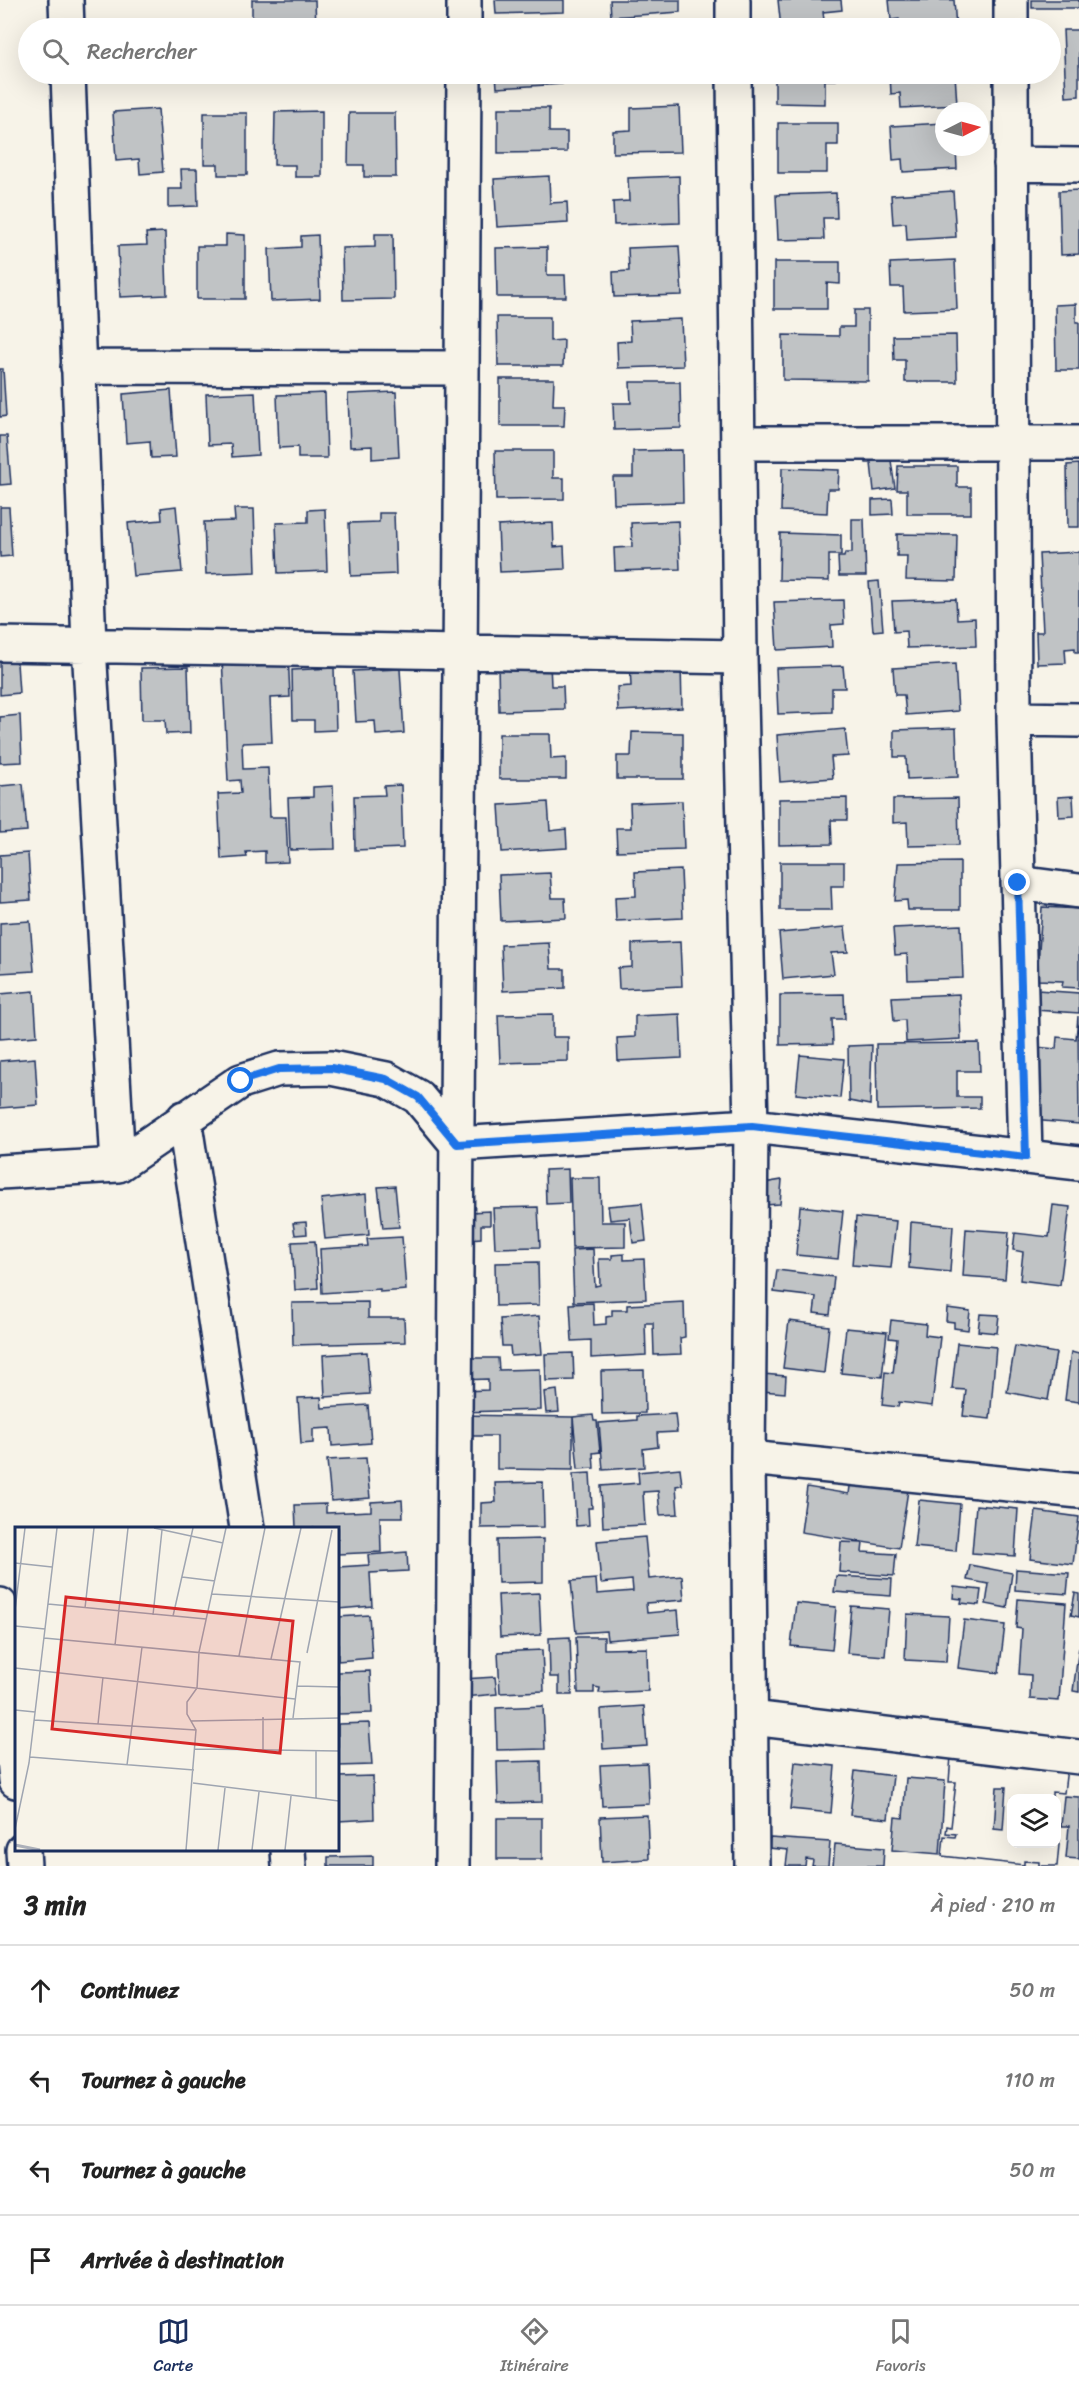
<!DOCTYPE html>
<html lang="fr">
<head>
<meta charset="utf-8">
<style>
  body { margin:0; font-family:Sriracha,sans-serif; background:#f6f6f6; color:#222 }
  .controls { position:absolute; right:18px; bottom:18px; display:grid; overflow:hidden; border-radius:12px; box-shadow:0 6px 24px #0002 }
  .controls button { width:54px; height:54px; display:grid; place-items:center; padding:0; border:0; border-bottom:2px solid #e0e0e0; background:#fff; color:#222; font:30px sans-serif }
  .compass { position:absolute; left:935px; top:102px; width:54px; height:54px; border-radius:50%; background:#fff; box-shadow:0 6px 24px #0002; rotate:84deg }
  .stop { position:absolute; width:18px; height:18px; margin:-14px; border:4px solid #1a73e8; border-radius:50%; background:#fff }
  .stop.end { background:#1a73e8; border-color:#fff; box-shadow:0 2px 6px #0008 }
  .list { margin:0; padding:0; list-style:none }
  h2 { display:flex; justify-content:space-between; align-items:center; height:78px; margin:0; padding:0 24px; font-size:26px }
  h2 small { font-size:20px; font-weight:400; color:#767676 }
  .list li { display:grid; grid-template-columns:39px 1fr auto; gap:18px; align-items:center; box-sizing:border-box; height:90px; padding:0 24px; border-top:2px solid #e0e0e0 }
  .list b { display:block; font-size:22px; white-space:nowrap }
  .list em { font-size:20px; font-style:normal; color:#767676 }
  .icon { flex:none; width:33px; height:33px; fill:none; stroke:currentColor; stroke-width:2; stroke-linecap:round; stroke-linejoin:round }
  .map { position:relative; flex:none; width:1079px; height:1866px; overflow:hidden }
  .search { position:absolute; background:#fff; box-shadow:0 6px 24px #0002; left:18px; right:18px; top:18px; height:66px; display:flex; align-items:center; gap:15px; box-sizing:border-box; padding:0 21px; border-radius:33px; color:#767676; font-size:22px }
  .sheet { height:438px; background:#fff }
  nav { display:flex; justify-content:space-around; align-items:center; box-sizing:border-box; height:84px; border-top:2px solid #e0e0e0; background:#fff; font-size:16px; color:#767676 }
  nav a { display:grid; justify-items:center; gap:3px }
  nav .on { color:#1b2f5e }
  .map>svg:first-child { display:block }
</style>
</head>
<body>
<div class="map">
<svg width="1079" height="1866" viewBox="0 0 1079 1866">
  <rect width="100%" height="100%" fill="#f7f3e8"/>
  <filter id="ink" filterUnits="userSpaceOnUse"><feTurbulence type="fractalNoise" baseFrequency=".0167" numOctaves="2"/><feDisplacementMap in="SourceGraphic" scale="12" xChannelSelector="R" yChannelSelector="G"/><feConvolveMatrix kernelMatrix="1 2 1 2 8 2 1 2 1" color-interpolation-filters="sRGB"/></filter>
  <g filter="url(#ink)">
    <path fill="#c0c3c5" stroke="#1b2f5e" stroke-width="1.5" fill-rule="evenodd" d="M252 0H315L316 28H252Z
      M495 0H564V12L496 14Z
      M610 0H680V12L611 17Z
      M778 0H841L842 10 823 12 825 28H781Z
      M889 0H954L956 28H900L899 19 891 20Z
      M1032 0H1079V8H1032Z
      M1063 30H1079V96L1066 97Z
      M496 74H561L562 84 497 88Z
      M611 74H679V80L612 83Z
      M775 74H836V80H825V104L775 103Z
      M890 74H955L957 105 901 108 900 93 891 94Z
      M679 106 681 152 613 153V131L631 130V108Z
      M498 108H549V132H567V152L498 153Z
      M158 109 163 172 140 174 139 159 116 161 113 112Z
      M322 111V177H295V165H274L275 112Z
      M204 113H247V175H218V164H204Z
      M349 113H395L396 177H364V165H348Z
      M778 123H838V145H827V173H778Z
      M944 123V147H956L957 169 903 172 902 159 893 160 891 126Z
      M181 169H197L198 206 168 207V189H182Z
      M549 176 550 203 567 202 568 223 497 227 494 179Z
      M679 176 680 223 614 225 613 202 629 201 628 178Z
      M1079 190V254L1061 255 1059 191Z
      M953 191 956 237 907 240 906 223 893 224 891 195Z
      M836 193 837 218H823L824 239 778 240 776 195Z
      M165 232 167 295 120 297 118 246 147 245 146 233Z
      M226 234 245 235V299H197V246H226Z
      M375 234H393L394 299 343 300 342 248 375 247Z
      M318 235 320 299 271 301 269 249 301 247V236Z
      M679 246 682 295 614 297 613 272 629 271 628 248Z
      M547 247V275H565L566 297H497L496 248Z
      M955 260 957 309 904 311 903 287H891L890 263Z
      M774 262H840V284L827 283V309H774Z
      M1076 304V322H1079V370H1056L1055 305Z
      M854 310H868V381L783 380V335L839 336V327H854Z
      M497 317H550V341L564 340 563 366H498Z
      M681 319 683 366 618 368 617 342 631 341 630 321Z
      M956 335 957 382H905V360H894L893 336Z
      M0 369H3L6 416 0 417Z
      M500 379H554L553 405H565L564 426H500Z
      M630 382H680L681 428 614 430 613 403H631Z
      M171 390 176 457 151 458 150 441 126 443 123 394Z
      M255 392 258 455 232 457 231 444 208 445 206 394Z
      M396 392 399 457 372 459V446L350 447 348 394Z
      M325 393 327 458H298V447L279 448 277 395Z
      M0 436H7L11 484 0 485Z
      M889 447 895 488 874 491 871 463H866L864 451Z
      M682 450 683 502 614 504 613 477H633V451Z
      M495 451H553V478H564V499L496 500Z
      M1079 464V527H1068L1067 465Z
      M898 466H957V487H971V514H907V490H897Z
      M782 468 839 470 838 489H828L827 513 781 511Z
      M892 499 893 514 872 515V500Z
      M176 506 182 572 133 576 128 523 162 520 161 508Z
      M0 507H9L12 556 0 557Z
      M234 509H254L256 572 206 574 204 522 235 521Z
      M325 509 327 571 278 573 276 523 308 522V510Z
      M379 513H394L396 574 351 576 349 523 379 522Z
      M852 519H864L866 576H839L838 557H844L845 553H852Z
      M678 521 680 569 615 571 614 548 632 547 631 523Z
      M553 523 554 547 564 546 565 569 500 572 498 526Z
      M780 533 841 535V555H829V581L779 580Z
      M897 534 957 535 956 581 906 580 907 556H897Z
      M1079 552V652H1075V648L1065 649 1066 663 1037 664 1036 632H1043L1039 554Z
      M879 581 883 630 873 631 869 582Z
      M956 599 957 619 975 618 976 646 907 648 906 631 894 632 892 601Z
      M843 600 844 624 831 625 832 647 777 650 774 602Z
      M16 648 19 693 0 695V649Z
      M288 650 290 697 270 698 272 742 242 743 243 769 268 768 270 817H286L288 862 265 863V851L246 852 247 857 221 859 218 794 241 793 240 780 228 781 222 657 248 656 249 667 271 666V663Z
      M550 663 551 686H563L564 709 499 711 498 664Z
      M681 664 682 708 618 711 617 687 631 686 630 666Z
      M955 664 958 711 906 715 904 695H895L893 668Z
      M843 666 845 688H832V712L778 714 776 668Z
      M188 667 190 733 166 734 165 720H142L141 668Z
      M334 668 336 730 314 731V720H293L292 670Z
      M400 669 404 733 376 735 375 721 356 722 353 671Z
      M20 715 22 762 0 763V717Z
      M956 728 958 777 907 779 906 757H894V730Z
      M845 729 848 756 831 757 833 778 780 782 777 735Z
      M632 732 683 733V779H617V756H631Z
      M499 734H550L551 759 566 758V779H499Z
      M23 784 27 831 0 833V786Z
      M401 785 403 848 355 850 354 796 385 795 384 786Z
      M333 786 335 849 290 850 288 798 313 797V787Z
      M1073 796 1074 816 1059 817 1058 797Z
      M847 798V820H831L832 844 779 845V799Z
      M958 798 959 845 908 846 907 822 893 823V799Z
      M682 801 684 849 617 851 616 828H631L630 803Z
      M548 802 550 831 566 829 567 848 502 852 499 805Z
      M28 853 31 900 0 902V855Z
      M780 862H844V886H831L832 910H780Z
      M960 862V910H908L907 900 895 901 898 863Z
      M681 870 683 918 616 921 615 897 636 896 635 872Z
      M550 873 552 898H565L566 918 501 921 499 875Z
      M1042 907 1079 909V988L1062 987 1063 981 1037 980Z
      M30 921 34 971 0 973V923Z
      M961 925 963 978 908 980 907 954 895 955 893 928Z
      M845 927 848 952 831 953 834 974 783 979 779 933Z
      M680 942 682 986 619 989 618 968 632 967V944Z
      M549 943 551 969H565V988L503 991 501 945Z
      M1037 990 1079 993V1013L1035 1010Z
      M34 991 37 1036 0 1039V994Z
      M844 994 845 1019H832L833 1044 780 1045V995Z
      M959 994 961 1039 906 1042 905 1020 894 1021 892 997Z
      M553 1014V1037H568V1061L500 1063 498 1015Z
      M680 1014 682 1058 618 1061 617 1038 635 1037V1016Z
      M1078 1016 1079 1124 1031 1120 1037 1047 1056 1049 1057 1037 1076 1039Z
      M979 1043 980 1071H957V1097H980V1108L877 1110 876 1044Z
      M872 1045 870 1105 849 1101 848 1046Z
      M800 1055 844 1059 840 1098 796 1094Z
      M35 1058 38 1105 0 1108V1061Z
      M568 1169 569 1203 546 1204 545 1170Z
      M570 1178H600L601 1222H625V1247L572 1248Z
      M782 1180 780 1204 764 1205V1183Z
      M395 1186 399 1227 383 1228 378 1187Z
      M366 1194 369 1235 325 1239 321 1199Z
      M642 1203 646 1241 633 1243 630 1218 610 1220 608 1206Z
      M1053 1205 1070 1207 1060 1285 1020 1280 1023 1252 1013 1250 1015 1233 1049 1237Z
      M800 1206 843 1211 838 1259 796 1255Z
      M538 1207 540 1247 495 1248 493 1208Z
      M490 1211V1225H481V1238L470 1239 469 1212Z
      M856 1217 896 1221 891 1268 852 1265Z
      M306 1222 307 1234 295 1235 293 1223Z
      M911 1222 953 1226 950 1272 909 1268Z
      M966 1229 1009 1232 1005 1279 963 1276Z
      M402 1237 406 1290 380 1292V1289L322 1293 320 1249 368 1246 367 1239Z
      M315 1241 318 1288 295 1290 292 1242Z
      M593 1249 595 1286 600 1285 599 1259H612V1255L624 1254V1260L644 1259 646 1299 574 1302 572 1250Z
      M538 1262 539 1305 496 1306 495 1263Z
      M777 1270 834 1277 830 1315 814 1313 816 1297 774 1292Z
      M368 1302V1318H404L405 1342 293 1345 292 1303Z
      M684 1302 685 1337 680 1338 681 1354 654 1355 653 1323H645L646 1355 591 1358V1340L572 1341 570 1304 593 1303 594 1325 606 1324V1317L612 1316V1310H627V1305Z
      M947 1308 970 1311 968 1330 954 1328V1322L946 1321Z
      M980 1314 999 1315 997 1333 978 1331Z
      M539 1316 542 1354 511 1356 510 1346H502L500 1319Z
      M891 1320 926 1324 925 1335 940 1337 932 1406 899 1402 898 1407 882 1405 885 1372 893 1373 897 1339 889 1338Z
      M789 1321 829 1326 824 1373 783 1368Z
      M846 1328 887 1332 882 1377 841 1373Z
      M957 1343 996 1347 990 1419 963 1416 966 1390 952 1389Z
      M1015 1346 1056 1353 1048 1400 1007 1392Z
      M367 1352 370 1394 325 1397 323 1355Z
      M1071 1352 1079 1354V1402L1065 1400Z
      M573 1353 574 1380 546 1381 545 1354Z
      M460 1358H498L499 1370 540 1369 541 1410 461 1412V1391L488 1390V1379L460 1380Z
      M644 1370 645 1413 602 1414 601 1371Z
      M763 1374 786 1376 785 1393 762 1391Z
      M557 1390 559 1412 546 1413 544 1392Z
      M321 1397 322 1408 368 1405 371 1443 332 1446 331 1428 313 1429V1443L301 1444 298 1398Z
      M675 1414 677 1432 657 1433 658 1447 643 1449 644 1467 603 1470 599 1423 637 1420V1416Z
      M459 1415 573 1417V1470L497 1469V1436H459Z
      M593 1415 594 1421H597L600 1452 593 1453 594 1468 578 1469 573 1417Z
      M366 1458 370 1498 331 1501 327 1460Z
      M680 1468 682 1485 676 1486 678 1514 660 1515 658 1491 643 1492 645 1525 603 1527 601 1486 639 1483 638 1472Z
      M852 1471 909 1484 899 1548 801 1532 807 1487 849 1494Z
      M590 1473 592 1508H588L589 1525 576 1526 573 1474Z
      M543 1482 544 1527 481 1528V1503L496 1502 495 1483Z
      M402 1500 403 1517H380L381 1552 338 1554V1528H296L295 1505 326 1504V1513L371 1511V1502Z
      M919 1500 960 1504 956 1551 914 1547Z
      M976 1505 1018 1509 1015 1556 972 1553Z
      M1036 1511 1079 1517 1073 1564 1030 1559Z
      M645 1537 649 1579 682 1576 684 1600 646 1603 647 1613 678 1610 680 1634 607 1640 606 1631 576 1633 571 1581 596 1579 597 1594 633 1591 632 1580 601 1583 597 1541Z
      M543 1539V1582L498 1583 497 1540Z
      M841 1542 863 1543 862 1552 896 1554 894 1576 839 1572Z
      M407 1552 408 1571 370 1573 372 1606 338 1609V1567L369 1565 368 1555Z
      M970 1565 1012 1573 1007 1608 986 1604 989 1584 967 1580Z
      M1016 1569 1069 1573 1067 1594 1015 1590Z
      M836 1576 892 1579 891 1596 834 1592Z
      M954 1587 981 1590 979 1605 961 1603 962 1599 953 1598Z
      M539 1593 541 1635 500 1637 498 1595Z
      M1075 1593 1079 1594V1617L1071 1615Z
      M1018 1599 1066 1603 1059 1701 1030 1699 1031 1675 1019 1674 1022 1629 1016 1628Z
      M796 1603 836 1607 832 1650 791 1646Z
      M851 1606 889 1609 885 1656 847 1653Z
      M907 1614 949 1616 946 1662 905 1660Z
      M369 1615 372 1658 338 1661V1617Z
      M964 1620 1005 1625 999 1673 958 1668Z
      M570 1637 572 1695H559V1677H550L549 1638Z
      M576 1637H604V1649L647 1648 648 1691 599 1693 600 1688 594 1687V1693H578Z
      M1079 1647V1692L1073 1691Z
      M542 1650 544 1691 500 1693 498 1652Z
      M370 1671 372 1713 338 1714V1672Z
      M495 1677 497 1694 464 1697 463 1679Z
      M543 1706 545 1749 497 1750 496 1708Z
      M644 1706 647 1746 603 1749 601 1709Z
      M369 1723 372 1765 338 1766V1724Z
      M951 1756 1067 1768 1064 1793 1052 1792V1798H1012V1844H1056V1834H1060L1057 1866H1039V1862L1024 1861V1865L942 1856 944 1836 955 1837 956 1834 946 1833 947 1826 951 1827 956 1782H949ZM997 1787H1006L1003 1830 994 1829Z
      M951 1756 1067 1768 1064 1793 1052 1792V1798H1012V1844H1056V1834H1060L1057 1866H1039V1862L1024 1861V1865L942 1856 944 1836 955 1837 956 1834 946 1833 947 1826 951 1827 956 1782H949Z
      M541 1761 542 1802 498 1803 497 1762Z
      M795 1762 835 1766 831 1813 790 1809Z
      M647 1763 649 1804 602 1806 600 1765Z
      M855 1771 893 1776 888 1819 850 1815Z
      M373 1776 374 1819 338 1821V1777Z
      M906 1778 945 1781 940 1854 892 1850 895 1817 903 1818Z
      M1064 1796 1079 1797V1859L1066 1858 1069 1826H1061Z
      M647 1815 649 1859 602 1862 600 1817Z
      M497 1818H542V1859H497Z
      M770 1838 830 1842 828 1866H812L813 1860 806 1859 805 1866H786L788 1850 769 1848Z
      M835 1844 884 1848 883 1866H833Z
      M373 1856V1866H328V1857Z"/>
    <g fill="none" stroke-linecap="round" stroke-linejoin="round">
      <g stroke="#1b2f5e" stroke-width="38">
        <path id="minor" d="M66 0 67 28
          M733 0V28
          M1011 0V28
          M464 28V0
          M68 74 89 645 118 1165
          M734 74 740 657 751 1126 748 1458 752 1866
          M1011 74 1014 719 1025 1157
          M1011 164 1079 165
          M78 367 462 368
          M738 443H1079
          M0 644 740 657
          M1014 719 1079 720
          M1018 883 1079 891
          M184 1118 247 1528
          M0 1172 118 1165 241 1081 279 1069 331 1068 386 1079 418 1097 457 1144 751 1126 1079 1163
          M748 1458 1079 1491
          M0 1605 16 1781
          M751 1718 1079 1757
          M23 1850 24 1866
          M288 1850 289 1866
          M452 1866 464 74"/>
      </g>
      <use href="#minor" stroke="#f7f3e8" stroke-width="33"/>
    </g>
  </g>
  <g fill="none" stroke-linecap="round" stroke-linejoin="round" filter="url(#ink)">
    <path stroke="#1a73e8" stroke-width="8" d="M241 1081 279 1069 331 1068 386 1079 418 1097 457 1144 752 1126 1026 1157 1018 883"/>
  </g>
  <g transform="translate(15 1527)">
    <rect width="324" height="324" fill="#f7f3e8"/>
    <path fill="none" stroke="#acb0b9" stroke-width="3" d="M0 318 25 323"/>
    <path fill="none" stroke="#9fa5b1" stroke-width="1.5" d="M139 1 208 16M0 36 37 40M167 50 200 54M197 67 324 75M33 77 191 92M70 81 79 1M0 83 10 1M138 88 147 3M158 89 178 1M0 99 30 102M29 111 285 135 278 191M100 118 113 1M292 126 317 3M224 129 250 1M256 132 286 1M0 141 280 172M282 159 324 160M0 183 20 185M19 193 181 203M176 194 324 191M83 197 88 150M180 222 324 224M248 223V190M301 223V272M15 230 179 243M112 238 127 120M178 256 324 274M0 302 14 236 42 1M171 323 181 203 172 187V175L182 161 184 125 211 1M203 323 210 261M237 323 244 265M270 323 276 269"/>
    <path fill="#d62828" fill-opacity="0.15" stroke="#d62828" stroke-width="3" d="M51 70 278 94 265 226 37 202Z"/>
    <rect width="324" height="324" fill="none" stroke="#1b2f5e" stroke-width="3"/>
  </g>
</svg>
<div class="controls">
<button><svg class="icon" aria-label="layers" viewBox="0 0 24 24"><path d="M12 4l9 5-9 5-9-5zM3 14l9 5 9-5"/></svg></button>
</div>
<svg class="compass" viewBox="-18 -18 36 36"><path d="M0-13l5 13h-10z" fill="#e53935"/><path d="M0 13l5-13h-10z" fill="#767676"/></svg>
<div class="stop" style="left:241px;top:1081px"></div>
<div class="stop end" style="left:1018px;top:883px"></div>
<div class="search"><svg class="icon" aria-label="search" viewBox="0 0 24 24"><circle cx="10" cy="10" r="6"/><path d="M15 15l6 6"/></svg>Rechercher</div>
</div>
<section class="sheet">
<h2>3 min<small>À pied · 210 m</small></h2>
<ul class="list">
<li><svg class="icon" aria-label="ahead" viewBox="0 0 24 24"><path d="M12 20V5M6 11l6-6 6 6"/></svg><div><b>Continuez</b></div><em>50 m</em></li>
<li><svg class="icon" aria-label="left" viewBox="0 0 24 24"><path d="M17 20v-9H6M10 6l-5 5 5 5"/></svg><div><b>Tournez à gauche</b></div><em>110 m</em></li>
<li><svg class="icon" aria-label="left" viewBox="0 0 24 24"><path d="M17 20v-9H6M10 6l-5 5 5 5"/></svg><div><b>Tournez à gauche</b></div><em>50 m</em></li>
<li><svg class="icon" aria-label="arrive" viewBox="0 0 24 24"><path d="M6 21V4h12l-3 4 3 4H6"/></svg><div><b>Arrivée à destination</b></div></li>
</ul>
</section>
<nav>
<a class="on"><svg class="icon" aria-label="map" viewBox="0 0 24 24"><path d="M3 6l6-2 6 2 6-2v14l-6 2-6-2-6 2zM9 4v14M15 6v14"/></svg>Carte</a>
<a><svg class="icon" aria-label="directions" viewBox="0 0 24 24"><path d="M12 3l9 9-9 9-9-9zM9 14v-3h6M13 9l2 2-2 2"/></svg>Itinéraire</a>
<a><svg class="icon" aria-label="saved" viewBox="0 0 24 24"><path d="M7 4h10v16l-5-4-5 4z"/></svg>Favoris</a>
</nav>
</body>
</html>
